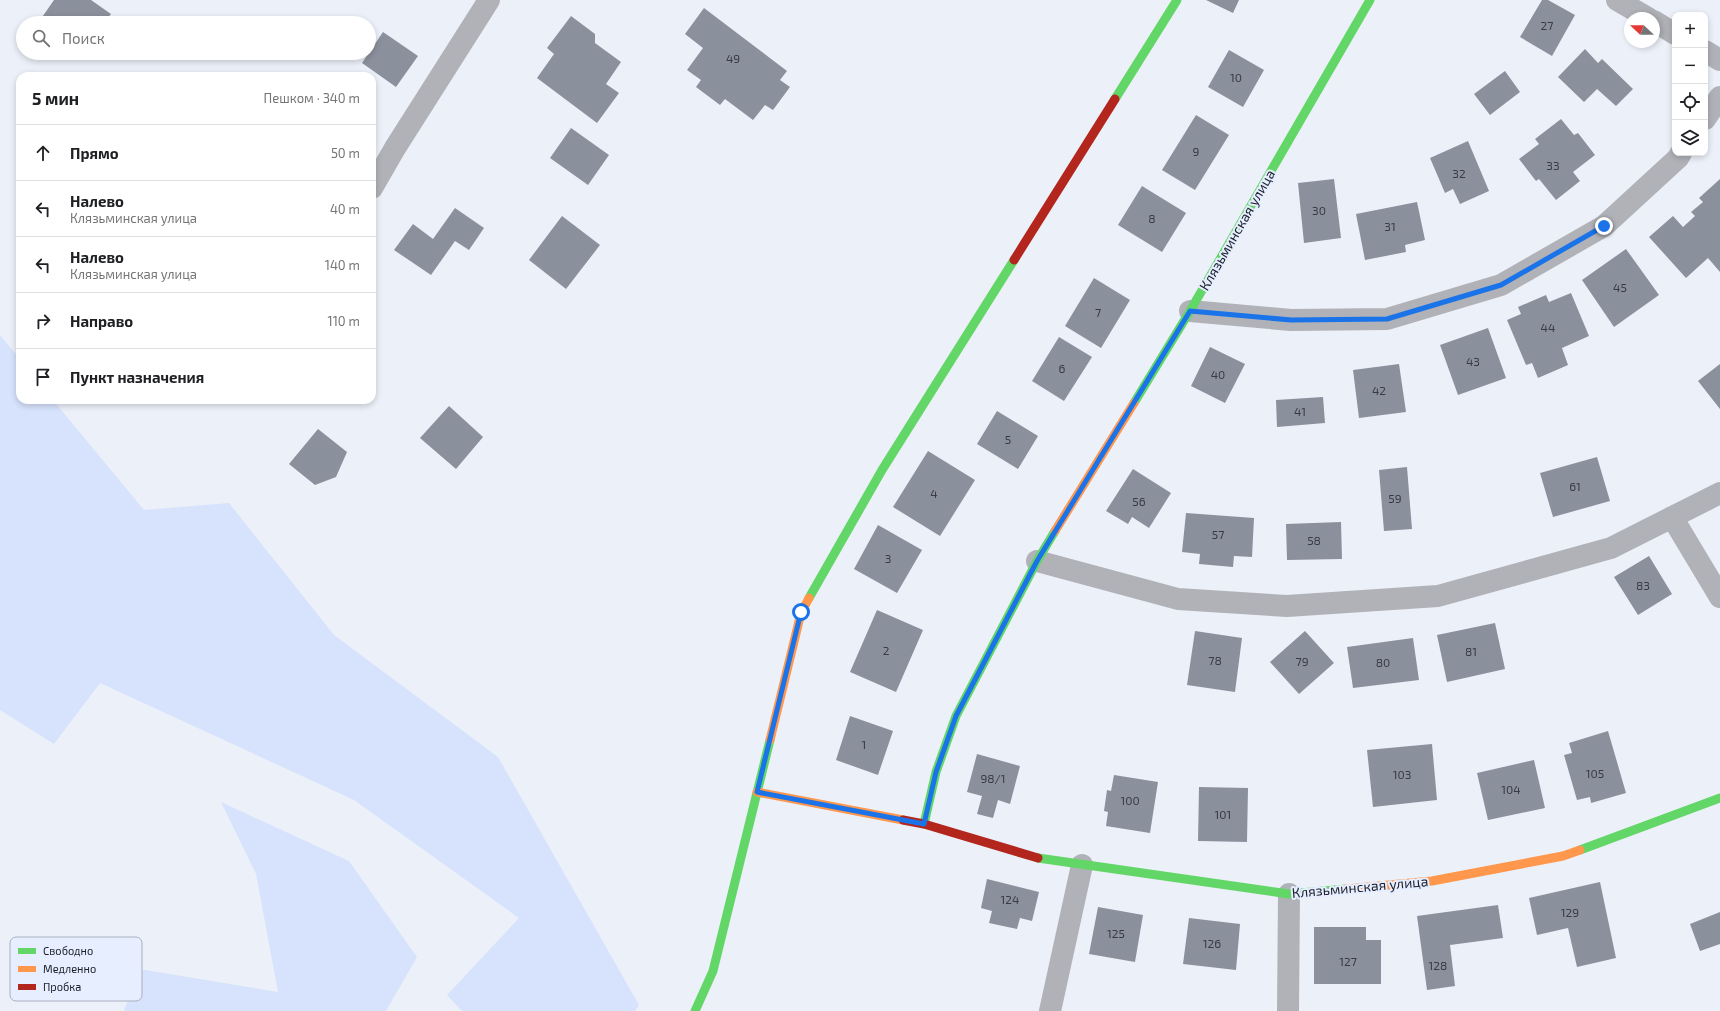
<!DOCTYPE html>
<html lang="ru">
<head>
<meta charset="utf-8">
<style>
  body { margin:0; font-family:"Exo 2",sans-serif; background:#f2f2f2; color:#202124 }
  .controls { position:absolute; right:12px; top:12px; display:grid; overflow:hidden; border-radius:8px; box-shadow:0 2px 6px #0003 }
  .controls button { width:36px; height:36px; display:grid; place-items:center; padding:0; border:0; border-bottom:1px solid #e0e0e0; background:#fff; color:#202124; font:20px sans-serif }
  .compass { position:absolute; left:1624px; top:12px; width:36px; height:36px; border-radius:50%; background:#fff; box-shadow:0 2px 6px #0003; rotate:292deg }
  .stop { position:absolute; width:12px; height:12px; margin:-9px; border:3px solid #1a73e8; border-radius:50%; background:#fff }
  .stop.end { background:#1a73e8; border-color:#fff; box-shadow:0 1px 4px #0008 }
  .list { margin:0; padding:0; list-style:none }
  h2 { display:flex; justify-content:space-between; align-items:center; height:52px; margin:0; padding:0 16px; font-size:17px }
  h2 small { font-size:13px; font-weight:400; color:#757577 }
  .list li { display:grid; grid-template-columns:26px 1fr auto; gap:12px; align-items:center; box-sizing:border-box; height:56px; padding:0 16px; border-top:1px solid #e0e0e0 }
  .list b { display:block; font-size:15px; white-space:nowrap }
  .list p { margin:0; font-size:13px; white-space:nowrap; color:#757577 }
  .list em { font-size:13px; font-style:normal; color:#757577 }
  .icon { flex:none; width:22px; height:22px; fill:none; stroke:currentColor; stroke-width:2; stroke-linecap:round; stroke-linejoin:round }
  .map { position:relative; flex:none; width:1720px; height:1011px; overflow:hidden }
  .search { position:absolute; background:#fff; box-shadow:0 2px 6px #0003; left:16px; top:16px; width:360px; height:44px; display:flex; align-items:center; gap:10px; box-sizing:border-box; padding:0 14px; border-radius:22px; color:#757577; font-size:15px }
  .panel { position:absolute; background:#fff; box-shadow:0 2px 6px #0003; left:16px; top:72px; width:360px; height:332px; border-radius:12px }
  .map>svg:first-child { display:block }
</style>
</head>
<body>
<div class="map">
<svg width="1720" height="1011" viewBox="0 0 1720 1011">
  <rect width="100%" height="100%" fill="#ecf0f9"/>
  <path fill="#d7e3fc" d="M0 335 20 359V400H53L144 510 229 503 334 635 498 757 639 1005 635 1011H462L447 995 519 918 354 800 100 683 54 744 0 710Z
    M221 802 349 861 417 957 386 1011H124L139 969 278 992 256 874Z"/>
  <path fill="#8b909d" d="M54 0H91L111 14 104 23H38Z
    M1206 0H1239L1233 13Z
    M1542 0H1548L1575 15 1552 56 1520 37Z
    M704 8 787 71 780 80 790 87 773 110 765 105 753 120 725 99 720 105 696 87 701 80 687 70 703 48 685 34Z
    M571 16 595 34V43L621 62 606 84 619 93 597 123 537 78 554 54 547 48Z
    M383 32 418 56 396 87 362 63Z
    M1585 49 1598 63 1602 59 1633 89 1616 106 1597 89 1584 102 1558 77Z
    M1229 50 1264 70 1243 107 1208 87Z
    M1505 71 1520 92 1490 115 1474 94Z
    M1196 115 1229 135 1195 190 1162 170Z
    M1561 119 1574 135 1578 133 1595 155 1573 172 1580 181 1556 200 1539 179 1536 181 1519 159 1539 144 1535 139Z
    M571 128 609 155 588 185 550 158Z
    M1468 141 1489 191 1460 204 1453 189 1445 193 1430 158Z
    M1334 179 1341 238 1304 243 1298 183Z
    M1720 179V272L1708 258 1686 278 1649 237 1673 216 1683 227 1695 216 1691 212 1703 202 1699 198Z
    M1142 186 1186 213 1162 252 1118 225Z
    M1417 202 1425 240 1405 245 1406 252 1365 260 1356 214Z
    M455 208 484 228 469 250 455 241 431 275 394 250 413 224 433 239Z
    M562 216 600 245 566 289 529 260Z
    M1626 249 1659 295 1614 327 1582 280Z
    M1094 278 1130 300 1101 348 1065 326Z
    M1571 293 1589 336 1562 348 1568 365 1538 378 1532 363 1526 365 1507 320 1521 314 1518 307 1546 295 1549 302Z
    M1488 328 1506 378 1458 395 1440 345Z
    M1059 337 1092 357 1064 401 1032 381Z
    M1210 347 1245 364 1225 403 1191 386Z
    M1399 364 1406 412 1359 418 1353 370Z
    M1720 364V409L1698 381Z
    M1323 397 1325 423 1277 427 1276 400Z
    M449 406 483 437 456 469 420 438Z
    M997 411 1038 436 1018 469 977 444Z
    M318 429 347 452 336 477 315 485 289 464Z
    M928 451 975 480 940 536 893 507Z
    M1597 457 1610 501 1553 517 1540 473Z
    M1407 467 1412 529 1384 531 1379 470Z
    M1133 469 1171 493 1149 528 1132 517 1128 524 1106 511Z
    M1186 513 1254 518 1252 557 1234 556 1233 567 1199 564 1200 554 1182 552Z
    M1341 522 1342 559 1287 560 1286 524Z
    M878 525 922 550 897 593 854 569Z
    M1649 556 1672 594 1638 615 1614 577Z
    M877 610 923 630 896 692 850 672Z
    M1495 623 1505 669 1447 682 1437 635Z
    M1195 631 1242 638 1235 692 1187 685Z
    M1305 631 1334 663 1299 694 1270 662Z
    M1413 638 1419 680 1353 688 1347 647Z
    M850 716 893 731 878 775 836 760Z
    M1608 731 1626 793 1591 803 1590 797 1577 800 1564 755 1572 753 1569 743Z
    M1432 744 1437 800 1373 807 1367 750Z
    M977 754 1020 766 1010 804 998 800 993 818 977 814 982 796 967 792Z
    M1534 760 1545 808 1488 820 1477 773Z
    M1114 775 1158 782 1150 833 1106 826 1108 812 1104 811 1107 790 1111 791Z
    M1199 787 1248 788 1247 842 1198 841Z
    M987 879 1039 892 1032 921 1020 918 1017 929 989 923 992 911 981 908Z
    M1600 882 1616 958 1577 967 1568 928 1537 935 1529 898Z
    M1498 905 1503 938 1450 945 1455 986 1427 990 1417 916Z
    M1098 907 1143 915 1135 962 1089 954Z
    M1720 912V944L1700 951 1690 924Z
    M1189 918 1240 924 1236 970 1183 964Z
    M1314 927H1366V940H1381V984H1314Z"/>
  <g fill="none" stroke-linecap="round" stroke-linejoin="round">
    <path stroke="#b0b2b7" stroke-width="22" d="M1617 0 1648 18
      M1654 21 1675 34
      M1705 51 1720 60
      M1705 119 1720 97
      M372 188 395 148 489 0
      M1190 311 1291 320 1387 319 1501 285 1604 226 1678 158 1681 153
      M1672 517 1720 597
      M1037 561 1178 599 1287 606 1438 596 1611 548 1720 493
      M1050 1011 1082 865
      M1288 1011 1289 894"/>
    <path stroke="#63d668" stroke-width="9" d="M1115 99 1177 0
      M1134 403 1190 311 1370 0
      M809 598 882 470 1014 260
      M924 824 936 772 956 716 1037 561 1055 531
      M1580 850 1720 798
      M1038 858 1289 894 1346 889
      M695 1011 713 971 770 740"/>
    <path stroke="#ff974d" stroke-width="9" d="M1055 531 1134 403
      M770 740 801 613 809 598
      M757 792 903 820
      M1346 889 1432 881 1563 856 1580 850"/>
    <path stroke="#b3261e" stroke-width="9" d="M1014 260 1115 99
      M903 820 924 824 1038 858"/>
  </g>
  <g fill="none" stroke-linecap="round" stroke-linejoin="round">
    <path stroke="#1a73e8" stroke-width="5" d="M801 612 757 792 924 824 936 772 956 716 1037 561 1190 311 1291 320 1387 319 1501 285 1604 226"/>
  </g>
  <g text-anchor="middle" stroke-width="4" stroke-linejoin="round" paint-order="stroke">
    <g font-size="12" fill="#373b46">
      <text x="1547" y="30">27</text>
      <text x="733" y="63">49</text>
      <text x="1236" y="82">10</text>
      <text x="1196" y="156">9</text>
      <text x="1553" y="170">33</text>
      <text x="1459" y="178">32</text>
      <text x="1319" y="215">30</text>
      <text x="1152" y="223">8</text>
      <text x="1390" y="231">31</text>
      <text x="1620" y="292">45</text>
      <text x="1098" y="317">7</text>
      <text x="1548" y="332">44</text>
      <text x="1473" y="366">43</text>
      <text x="1062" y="373">6</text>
      <text x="1218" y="379">40</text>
      <text x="1379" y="395">42</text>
      <text x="1300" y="416">41</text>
      <text x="1008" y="444">5</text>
      <text x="1575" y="491">61</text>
      <text x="934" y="498">4</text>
      <text x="1395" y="503">59</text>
      <text x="1139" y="506">56</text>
      <text x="1218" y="539">57</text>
      <text x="1314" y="545">58</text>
      <text x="888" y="563">3</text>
      <text x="1643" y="590">83</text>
      <text x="886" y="655">2</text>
      <text x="1471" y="656">81</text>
      <text x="1215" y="665">78</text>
      <text x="1302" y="666">79</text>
      <text x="1383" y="667">80</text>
      <text x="864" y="749">1</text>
      <text x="1595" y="778">105</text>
      <text x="1402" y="779">103</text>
      <text x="993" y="783">98/1</text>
      <text x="1511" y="794">104</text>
      <text x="1130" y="805">100</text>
      <text x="1223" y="819">101</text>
      <text x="1010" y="904">124</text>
      <text x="1570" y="917">129</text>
      <text x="1116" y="938">125</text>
      <text x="1212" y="948">126</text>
      <text x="1348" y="966">127</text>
      <text x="1438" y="970">128</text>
    </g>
    <g font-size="14" fill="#1b1f29" stroke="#e6eeff">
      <text transform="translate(1237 230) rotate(-60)" y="5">Клязьминская улица</text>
      <text transform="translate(1360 887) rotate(-5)" y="5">Клязьминская улица</text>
    </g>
  </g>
  <rect x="10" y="937" width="132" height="64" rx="6" fill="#e6eeff" stroke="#a9b0bf" stroke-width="1"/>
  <rect x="18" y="948" width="18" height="6" fill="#63d668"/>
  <rect x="18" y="966" width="18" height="6" fill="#ff974d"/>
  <rect x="18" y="984" width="18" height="6" fill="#b3261e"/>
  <g font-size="11" fill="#1b1f29">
    <text x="43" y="955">Свободно</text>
    <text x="43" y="973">Медленно</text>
    <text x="43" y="991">Пробка</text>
  </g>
</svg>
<div class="controls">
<button>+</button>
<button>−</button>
<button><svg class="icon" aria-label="locate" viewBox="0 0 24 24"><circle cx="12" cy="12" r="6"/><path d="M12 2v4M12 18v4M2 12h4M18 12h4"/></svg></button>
<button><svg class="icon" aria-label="layers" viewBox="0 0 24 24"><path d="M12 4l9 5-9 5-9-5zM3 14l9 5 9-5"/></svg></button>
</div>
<svg class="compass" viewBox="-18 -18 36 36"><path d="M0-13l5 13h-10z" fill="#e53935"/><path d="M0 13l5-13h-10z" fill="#757577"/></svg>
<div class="stop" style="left:801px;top:612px"></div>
<div class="stop end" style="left:1604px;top:226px"></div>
<div class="search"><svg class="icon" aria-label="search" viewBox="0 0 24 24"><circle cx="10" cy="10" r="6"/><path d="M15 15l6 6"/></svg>Поиск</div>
<section class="panel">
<h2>5 мин<small>Пешком · 340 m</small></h2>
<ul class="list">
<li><svg class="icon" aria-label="ahead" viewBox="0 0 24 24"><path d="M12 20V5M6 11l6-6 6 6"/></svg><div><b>Прямо</b></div><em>50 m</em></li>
<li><svg class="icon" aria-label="left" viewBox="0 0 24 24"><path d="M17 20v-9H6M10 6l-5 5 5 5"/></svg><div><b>Налево</b><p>Клязьминская улица</p></div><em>40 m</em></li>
<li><svg class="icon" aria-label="left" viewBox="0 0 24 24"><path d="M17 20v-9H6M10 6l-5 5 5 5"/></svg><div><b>Налево</b><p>Клязьминская улица</p></div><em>140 m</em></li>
<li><svg class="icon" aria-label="right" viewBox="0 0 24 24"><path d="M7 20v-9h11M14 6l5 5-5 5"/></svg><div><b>Направо</b></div><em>110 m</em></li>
<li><svg class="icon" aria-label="arrive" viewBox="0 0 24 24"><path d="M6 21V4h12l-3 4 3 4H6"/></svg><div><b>Пункт назначения</b></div></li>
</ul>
</section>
</div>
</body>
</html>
